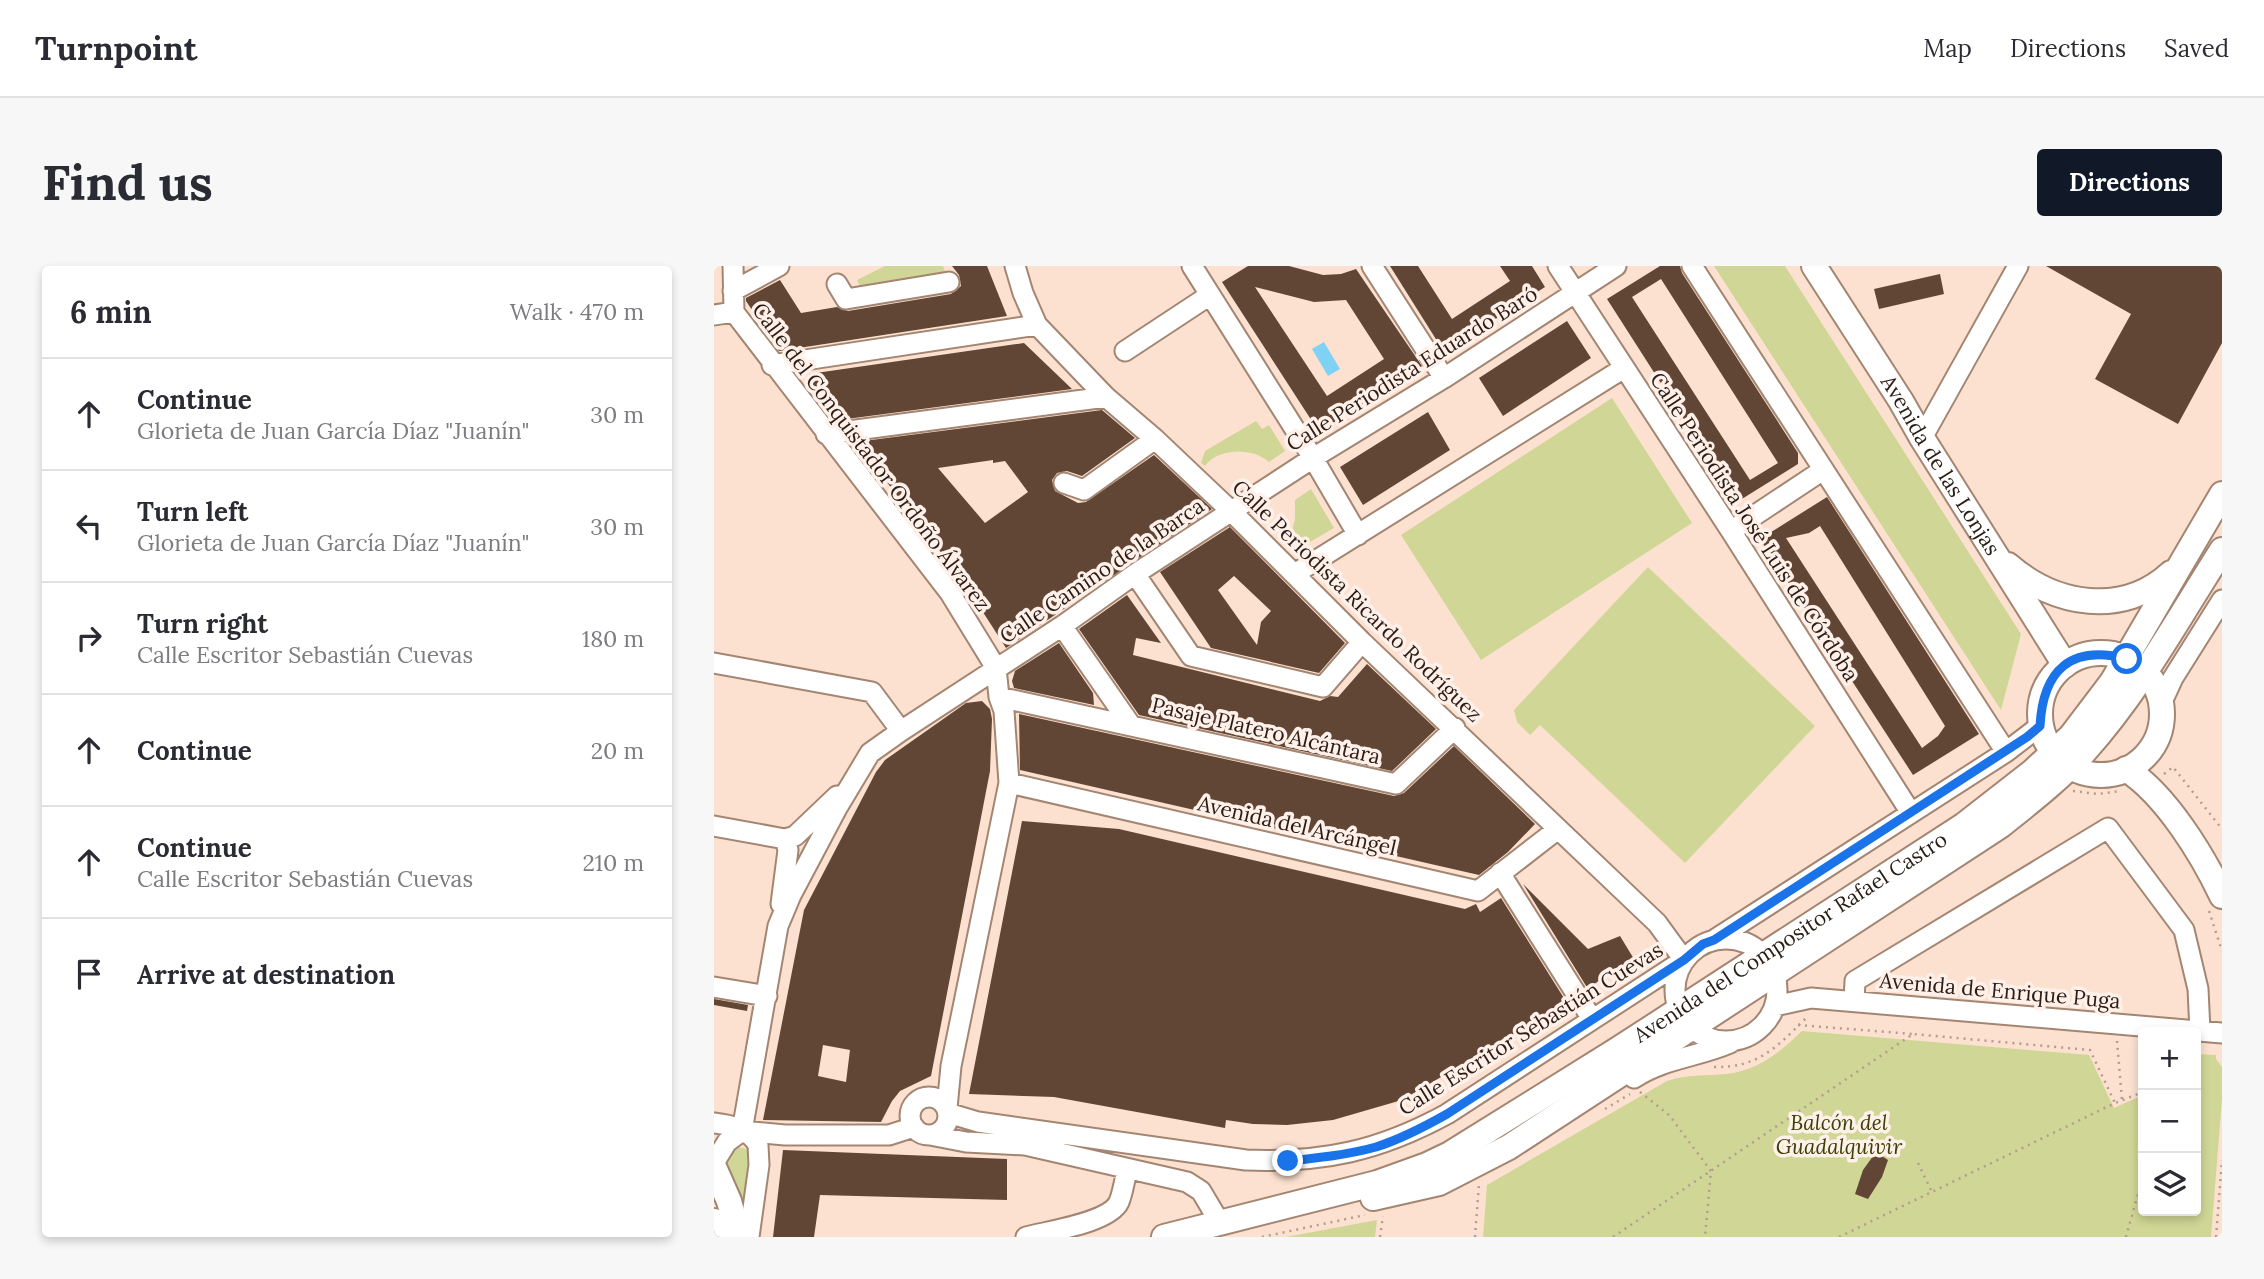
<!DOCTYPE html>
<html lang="en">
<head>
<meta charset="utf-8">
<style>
  body { margin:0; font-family:Lora,serif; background:#f7f7f7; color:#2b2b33 }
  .controls { position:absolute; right:21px; bottom:21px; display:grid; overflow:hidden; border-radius:7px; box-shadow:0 4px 10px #0003 }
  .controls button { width:63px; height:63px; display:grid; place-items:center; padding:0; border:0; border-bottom:2px solid #e1e1e2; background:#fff; color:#2b2b33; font:35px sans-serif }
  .stop { position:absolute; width:21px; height:21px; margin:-16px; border:5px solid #1a73e8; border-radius:50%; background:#fff }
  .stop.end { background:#1a73e8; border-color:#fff; box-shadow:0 2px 7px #0008 }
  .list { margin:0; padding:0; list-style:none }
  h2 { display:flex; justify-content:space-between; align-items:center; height:91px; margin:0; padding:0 28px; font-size:30px }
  h2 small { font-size:23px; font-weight:400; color:#7c7c81 }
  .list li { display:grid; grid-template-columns:46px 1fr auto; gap:21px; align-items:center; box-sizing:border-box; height:112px; padding:0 28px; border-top:2px solid #e1e1e2 }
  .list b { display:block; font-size:26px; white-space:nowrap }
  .list p { margin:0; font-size:23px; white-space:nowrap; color:#7c7c81 }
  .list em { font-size:23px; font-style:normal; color:#7c7c81 }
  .icon { flex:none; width:38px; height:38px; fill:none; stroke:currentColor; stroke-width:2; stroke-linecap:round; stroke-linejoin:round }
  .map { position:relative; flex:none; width:1508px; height:971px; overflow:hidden; border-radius:7px }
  header { display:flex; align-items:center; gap:42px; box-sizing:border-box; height:98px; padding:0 35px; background:#fff; border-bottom:2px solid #e1e1e2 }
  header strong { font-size:33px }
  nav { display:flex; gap:38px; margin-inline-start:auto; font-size:24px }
  .intro { display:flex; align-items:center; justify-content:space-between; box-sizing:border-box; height:168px; padding:0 42px }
  h1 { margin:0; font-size:49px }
  .button { padding:18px 32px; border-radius:7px; background:#111827; color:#fff; font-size:24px; font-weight:700 }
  main { display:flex; gap:42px; padding:0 42px }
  aside { flex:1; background:#fff; border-radius:7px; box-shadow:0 4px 10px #0003 }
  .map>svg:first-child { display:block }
</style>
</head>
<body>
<header>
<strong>Turnpoint</strong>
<nav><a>Map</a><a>Directions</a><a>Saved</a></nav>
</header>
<div class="intro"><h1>Find us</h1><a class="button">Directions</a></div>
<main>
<aside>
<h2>6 min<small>Walk · 470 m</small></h2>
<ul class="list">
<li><svg class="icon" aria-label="ahead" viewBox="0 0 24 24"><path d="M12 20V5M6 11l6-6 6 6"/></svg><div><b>Continue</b><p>Glorieta de Juan García Díaz &quot;Juanín&quot;</p></div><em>30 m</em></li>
<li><svg class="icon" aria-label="left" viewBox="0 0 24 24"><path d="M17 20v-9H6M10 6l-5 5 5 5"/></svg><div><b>Turn left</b><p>Glorieta de Juan García Díaz &quot;Juanín&quot;</p></div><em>30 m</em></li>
<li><svg class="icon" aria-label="right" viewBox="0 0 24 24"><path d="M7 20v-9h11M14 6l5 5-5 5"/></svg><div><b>Turn right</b><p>Calle Escritor Sebastián Cuevas</p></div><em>180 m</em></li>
<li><svg class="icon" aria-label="ahead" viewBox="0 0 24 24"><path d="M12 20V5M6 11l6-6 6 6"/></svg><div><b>Continue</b></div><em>20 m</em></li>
<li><svg class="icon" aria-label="ahead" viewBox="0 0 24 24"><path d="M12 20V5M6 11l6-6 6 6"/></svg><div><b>Continue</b><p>Calle Escritor Sebastián Cuevas</p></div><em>210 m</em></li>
<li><svg class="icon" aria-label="arrive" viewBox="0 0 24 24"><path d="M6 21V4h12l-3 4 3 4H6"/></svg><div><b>Arrive at destination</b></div></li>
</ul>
</aside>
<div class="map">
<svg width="1508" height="971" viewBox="0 0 1508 971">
  <rect width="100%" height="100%" fill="#fce1d0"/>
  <path fill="#d0d695" d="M171 0H229L231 5 227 12 148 25 143 14Z
    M1000 0H1071L1307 368 1287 444Z
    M898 132 978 257 767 394 687 269Z
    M542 155 548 163 555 159 571 185 555 196C538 181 504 182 491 200L487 197 491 185Z
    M597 223 620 262 587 281 577 268 581 253V234Z
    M934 301 1101 460 971 597 826 459 816 469 803 456 800 444Z
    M1088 765 1375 789 1400 842 1429 829V945H1482V788L1502 789V793L1508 801V833L1497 971H769L773 919 953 815C974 808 992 810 1013 808 1045 804 1066 786 1088 765Z
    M24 881 33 883 37 892 29 950 11 898 17 884Z
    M663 954 661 971H572Z"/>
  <path fill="#80d2f4" d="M610 76 626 103 614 110 598 83Z"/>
  <path fill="#624635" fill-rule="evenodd" d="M238 0H273L293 50 65 85 32 35V32L66 14 87 47 123 41 134 45 237 28 247 20 245 9Z
    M534 0H575L609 9 627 8 642 3 708 100 605 166 508 16ZM541 21 600 36 632 34 670 93 613 130Z
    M676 0H704L738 53 796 15 786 0H818L831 21 730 86Z
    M946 0H966L968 7 1084 187V198L1023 236 893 33ZM947 13 1064 197 1036 214 918 31Z
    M1332 0H1508V77L1464 158 1381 113 1417 48Z
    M1226 8 1230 28 1165 43 1160 23Z
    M853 55 877 92 789 150 765 112Z
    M310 77 358 123 125 154 96 117 95 108Z
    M388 144 421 172 368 210 353 205 343 207 338 214 341 225 364 237 372 236 440 189 498 243 292 382 249 315 142 176ZM279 194V197L291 195 314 226 271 257 224 202Z
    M714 146 736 184 649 239 626 201Z
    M1113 231 1265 468 1199 509 1046 273ZM1106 260 1231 460 1224 470 1208 482 1072 272 1095 267Z
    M516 261 631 377 605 407 497 382 446 306ZM520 310 557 345 547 356 543 379 504 324Z
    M413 329 447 377 422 372 419 389 606 435 616 430 624 431 653 398 722 463 678 505 425 449 365 363Z
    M345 377 379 427 380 439 300 422 298 415 301 405Z
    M268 435 276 443 278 453 276 505 217 810 186 825 178 835 167 856 49 854 90 644 162 506 171 494 252 437ZM109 779 136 784 132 816 104 810Z
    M305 448 680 530 690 527 740 480 821 558 794 586 765 609 306 504Z
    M308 555 405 563 751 643 762 638 766 646 787 632 853 737 688 834 619 854 573 859 539 858 512 854 511 862 340 831 255 828Z
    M809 618 874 683 906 670 920 693 891 710 874 723Z
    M0 733 34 739 33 745 0 739Z
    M69 884 293 893V934L106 929 100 971H59Z
    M1162 886 1174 894 1168 911 1154 933 1141 928 1149 904Z"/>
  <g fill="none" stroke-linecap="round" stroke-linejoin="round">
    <g stroke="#a48572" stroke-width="23">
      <path id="minor" d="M19 0 20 46 236 327 282 402 285 431 290 445 295 517 237 800 233 842
        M301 0 309 27 323 59 392 131 441 173 518 246 648 376 943 657 970 694
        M478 0 599 192 644 269
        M658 0 730 112
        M844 0 1017 265 1197 547
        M978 0 1292 486
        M123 18 132 33 235 16
        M19 25 65 0
        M0 49 20 46
        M411 85 496 29
        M58 99 323 59
        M112 168 392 131
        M1208 172 1304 0
        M350 217 370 224 441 173
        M1017 265 1109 204
        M582 307 910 102
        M421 308 477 390 609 421 648 376
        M348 360 416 458
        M0 397 158 426 187 465
        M285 431 682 518 741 462
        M1447 438 1459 412 1508 334
        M295 517 764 625 844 563
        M0 560 71 573 81 570 123 530
        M786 607 878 753
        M67 638 74 584 71 573
        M961 724a51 51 0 1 1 102 0a51 51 0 1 1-102 0Z
        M1000 674 1292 486 1326 460
        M0 721 53 730
        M1140 735 1141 715 1394 562 1470 664 1484 723 1486 765
        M1061 740 1097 732 1508 767
        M920 812C951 792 984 791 1016 777
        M196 850a19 19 0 1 1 38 0a19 19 0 1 1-38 0Z
        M234 847 264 856 532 894C609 897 665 885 733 848L970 694
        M0 857C17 859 35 863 44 879L45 899 35 971
        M28 865 64 660 77 629 123 542 156 487 187 465 348 360 421 308 599 192 730 112 902 0
        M28 865 71 869H175L200 861
        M216 869 252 876 311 879 473 916 487 925 506 957
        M0 897 13 876 28 865
        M312 971C334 965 395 957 405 936 409 926 411 913 413 903"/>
    </g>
    <g stroke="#a48572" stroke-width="28">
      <g id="major">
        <path id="s1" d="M1100 0 1187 135 1208 172 1351 399"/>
        <path d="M1294 299C1341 340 1409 351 1457 307"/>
        <circle cx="1387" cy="448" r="61"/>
        <path d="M1412 503C1452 529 1488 588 1508 630"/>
        <path d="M0 901 15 935 25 971"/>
        <path d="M659 932 725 917 795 881 1286 560C1316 536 1346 513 1371 485 1425 425 1465 351 1508 284"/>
        <path d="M0 955 5 971"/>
        <path id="s2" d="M450 971 663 917 713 899 736 888 903 784 1250 559 1318 506 1357 470 1398 416 1508 228"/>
      </g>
    </g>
    <path stroke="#b39d8f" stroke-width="2.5" stroke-dasharray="2 5" stroke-linecap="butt" d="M1450 508 1459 501 1508 563
      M1359 525 1384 528 1407 525
      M1495 645 1508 685
      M1084 759 1199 768
      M1403 775 1408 834
      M1000 801C1044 802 1063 781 1092 752
      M926 826 955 849 997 905 991 971
      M891 843 916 828
      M1204 897 1218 926
      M548 971 651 949
      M666 971 669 950
      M761 971 765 918
      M899 971 1199 768 1376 784 1401 837
      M1125 971 1401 837 1429 826
      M1412 971 1429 910
      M1502 971 1508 894"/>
    <use href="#minor" stroke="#fff" stroke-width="19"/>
    <use href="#major" stroke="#fff" stroke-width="24"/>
  </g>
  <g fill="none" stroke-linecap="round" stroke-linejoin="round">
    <path stroke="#1a73e8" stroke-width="9" d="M574 895C603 892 633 889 662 881 687 873 710 861 733 848L970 694 989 678 1000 674 1313 471 1326 460C1329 404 1357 378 1413 393"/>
  </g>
  <g text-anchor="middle" stroke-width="7" stroke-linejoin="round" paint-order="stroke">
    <g font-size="21" fill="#291d15" stroke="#fff1e9">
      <text transform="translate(698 103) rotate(-32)" y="7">Calle Periodista Eduardo Baró</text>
      <text transform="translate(157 191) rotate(53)" y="7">Calle del Conquistador Ordoño Álvarez</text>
      <text dy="7" stroke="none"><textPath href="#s1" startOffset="236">Avenida de las Lonjas</textPath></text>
      <text transform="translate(1040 261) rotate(57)" y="7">Calle Periodista José Luis de Córdoba</text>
      <text transform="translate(388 305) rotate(-34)" y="7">Calle Camino de la Barca</text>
      <text transform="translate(643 335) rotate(44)" y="7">Calle Periodista Ricardo Rodríguez</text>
      <text transform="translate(552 465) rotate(13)" y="7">Pasaje Platero Alcántara</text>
      <text transform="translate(583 560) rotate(13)" y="7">Avenida del Arcángel</text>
      <text dy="7" stroke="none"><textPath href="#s2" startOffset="702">Avenida del Compositor Rafael Castro</textPath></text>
      <text transform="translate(1286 725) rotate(5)" y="7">Avenida de Enrique Puga</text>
      <text transform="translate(817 763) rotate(-32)" y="7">Calle Escritor Sebastián Cuevas</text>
    </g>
    <g font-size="21" font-style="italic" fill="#3c3f06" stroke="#fff1e9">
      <text x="1125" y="864">Balcón del<tspan x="1125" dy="24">Guadalquivir</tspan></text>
    </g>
  </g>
</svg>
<div class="controls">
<button>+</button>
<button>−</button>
<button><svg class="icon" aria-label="layers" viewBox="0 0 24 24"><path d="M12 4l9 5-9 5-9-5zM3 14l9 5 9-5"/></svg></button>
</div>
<div class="stop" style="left:1413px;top:393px"></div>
<div class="stop end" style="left:574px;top:895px"></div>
</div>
</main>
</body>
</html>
